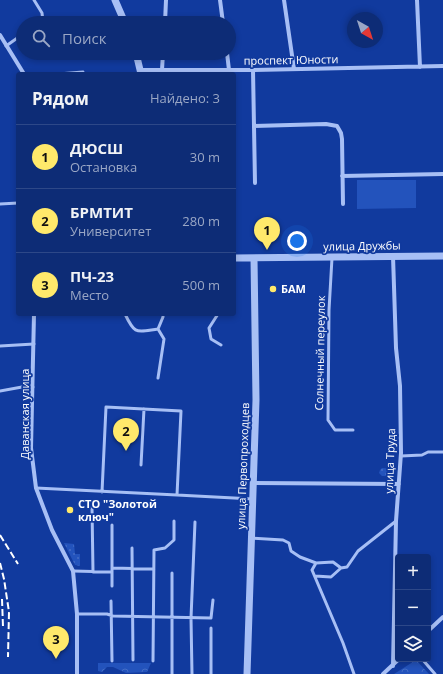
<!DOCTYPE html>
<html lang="ru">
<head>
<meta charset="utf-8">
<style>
  body { margin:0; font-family:"Open Sans",sans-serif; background:#1b387e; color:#f1f3f6 }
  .controls { position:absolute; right:12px; bottom:12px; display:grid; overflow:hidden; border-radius:4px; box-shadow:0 2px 6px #0003 }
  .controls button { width:36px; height:36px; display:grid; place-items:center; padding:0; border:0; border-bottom:1px solid #2d4888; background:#0d2c76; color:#f1f3f6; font:20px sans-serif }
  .compass { position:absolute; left:347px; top:12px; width:36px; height:36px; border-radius:50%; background:#0d2c76; box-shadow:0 2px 6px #0003; rotate:141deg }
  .you { position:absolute; left:297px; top:241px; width:14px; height:14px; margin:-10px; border:3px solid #fff; border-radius:50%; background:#1a73e8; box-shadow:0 0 0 6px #1a73e833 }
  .badge { display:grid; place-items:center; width:26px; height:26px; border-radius:50%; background:#ffe96b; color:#111; font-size:13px; font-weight:700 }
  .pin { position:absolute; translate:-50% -33px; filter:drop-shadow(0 1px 2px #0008) }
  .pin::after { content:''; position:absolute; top:21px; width:14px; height:12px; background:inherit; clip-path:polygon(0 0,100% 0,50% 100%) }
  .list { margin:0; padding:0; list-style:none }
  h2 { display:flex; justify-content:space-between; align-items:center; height:52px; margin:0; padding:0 16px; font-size:17px }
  h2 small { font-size:13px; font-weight:400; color:#9aa7c5 }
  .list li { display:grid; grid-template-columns:26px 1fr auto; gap:12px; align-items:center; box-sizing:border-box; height:64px; padding:0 16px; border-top:1px solid #2d4888 }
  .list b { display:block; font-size:15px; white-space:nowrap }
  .list p { margin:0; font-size:13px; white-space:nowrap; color:#9aa7c5 }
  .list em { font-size:13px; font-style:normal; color:#9aa7c5 }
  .icon { flex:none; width:22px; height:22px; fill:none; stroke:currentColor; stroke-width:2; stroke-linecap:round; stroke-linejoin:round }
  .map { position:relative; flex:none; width:443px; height:674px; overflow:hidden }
  .search { position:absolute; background:#0d2c76; box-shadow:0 2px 6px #0003; left:16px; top:16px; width:220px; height:44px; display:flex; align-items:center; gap:10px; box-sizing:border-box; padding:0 14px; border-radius:22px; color:#9aa7c5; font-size:15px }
  .panel { position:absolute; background:#0d2c76; box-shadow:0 2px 6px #0003; left:16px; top:72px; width:220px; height:244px; border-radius:4px }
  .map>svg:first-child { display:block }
</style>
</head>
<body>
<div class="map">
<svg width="443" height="674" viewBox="0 0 443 674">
  <defs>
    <pattern id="grass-dots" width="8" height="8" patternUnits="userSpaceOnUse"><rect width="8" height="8" fill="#2353bc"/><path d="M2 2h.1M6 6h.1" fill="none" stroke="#446dc6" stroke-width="1.8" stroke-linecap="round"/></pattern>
    <pattern id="forest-crowns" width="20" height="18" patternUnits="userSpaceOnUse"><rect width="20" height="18" fill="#2353bc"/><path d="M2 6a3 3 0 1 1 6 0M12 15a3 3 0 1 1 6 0" fill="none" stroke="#446dc6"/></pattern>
  </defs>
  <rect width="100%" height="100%" fill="#113a9e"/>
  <path fill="url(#grass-dots)" d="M382 468 395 469 394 475 391 476H382L379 473 380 470Z
    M64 543 74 544 75 554H80V566L75 565Z"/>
  <path fill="url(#forest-crowns)" d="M416 660 429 674H394Z
    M98 663H151L147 672 126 673 113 667H107L102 672 98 671Z"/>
  <path fill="#2353bc" d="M357 180H416V208L357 209Z"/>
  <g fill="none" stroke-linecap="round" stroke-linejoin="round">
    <path stroke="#a7bff5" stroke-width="3" d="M34 0 42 13 43 22 41 23
      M6 46 23 34
      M58 74 83 72
      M0 204 18 203
      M332 258 329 310 328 420 335 430H353
      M125 314C135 335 136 332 158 329
      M218 314 209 328 211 339 221 345
      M0 346 34 344
      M158 378 164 339 158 329 163 317V314
      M0 391 22 387H33
      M401 456 422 455 428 452H443
      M141 465 144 409
      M36 488 177 495 181 411 106 407 102 492
      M177 495 253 499
      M92 507 93 572
      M252 538 283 540 289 543 291 551 300 557 316 563
      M132 548 133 660
      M112 568V525
      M73 571 112 572V568L154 569
      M112 572V586
      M315 576 331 577 341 568
      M111 601 112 661
      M77 614H107L113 616 211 618 213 600
      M422 659 435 674
      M153 661 154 550 165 548 174 540V521
      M172 674V573
      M192 674 191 618 195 522
      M211 674V628
      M354 674 343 643 312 570 316 563 333 562 341 568 347 567 358 551 396 521"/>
    <path stroke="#a7bff5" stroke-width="4" d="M220 0 223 23
      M284 0 294 69
      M417 0 420 67
      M165 23 166 0
      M0 35 24 74
      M227 53 229 70
      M140 70H253L443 66
      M162 70 163 53
      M253 70 255 183
      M254 126 326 124 337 126 341 133 342 139 343 204
      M342 176 443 174
      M34 314 31 448 36 488 52 530 73 571 77 614V674
      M253 483 399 484
      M428 631 443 617
      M393 666 396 521 401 453 400 386 396 348 393 256
      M383 674 399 659"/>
    <path stroke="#a7bff5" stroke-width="7" d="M115 0 125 23
      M136 53 141 74
      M234 258 443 256
      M247 674 256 400 254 258"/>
    <path stroke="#fff" stroke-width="2" stroke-dasharray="7 3" stroke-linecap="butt" d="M0 535 18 564
      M0 563 4 579 9 612 8 657
      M2 599 3 627"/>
  </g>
  <g fill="#ffe96b" stroke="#113a9e" stroke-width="1.5">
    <circle cx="273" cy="289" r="4"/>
    <circle cx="70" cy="510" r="4"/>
  </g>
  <g text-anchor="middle" stroke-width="3.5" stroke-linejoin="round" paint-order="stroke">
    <g font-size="11" fill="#fff" stroke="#113a9e">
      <text transform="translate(291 60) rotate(-1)" y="4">проспект Юности</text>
      <text transform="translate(362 246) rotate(-1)" y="4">улица Дружбы</text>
      <text transform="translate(320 353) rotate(-89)" y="4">Солнечный переулок</text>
      <text transform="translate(25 414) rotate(-90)" y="4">Даванская улица</text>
      <text transform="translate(390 461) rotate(-88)" y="4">улица Труда</text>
      <text transform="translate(243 466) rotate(-88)" y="4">улица Первопроходцев</text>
    </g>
    <g font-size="11" font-weight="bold" fill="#fff" stroke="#113a9e" text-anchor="start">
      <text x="281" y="293">БАМ</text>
      <text x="78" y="508">СТО "Золотой<tspan x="78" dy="13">ключ"</tspan></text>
    </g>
  </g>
</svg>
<div class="controls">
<button>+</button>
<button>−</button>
<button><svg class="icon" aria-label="layers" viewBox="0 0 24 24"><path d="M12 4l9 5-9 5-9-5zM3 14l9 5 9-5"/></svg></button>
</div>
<svg class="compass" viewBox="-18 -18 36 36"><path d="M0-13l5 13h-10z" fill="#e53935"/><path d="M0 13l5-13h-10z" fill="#9aa7c5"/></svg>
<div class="you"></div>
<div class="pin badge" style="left:267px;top:250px">1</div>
<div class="pin badge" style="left:126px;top:451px">2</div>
<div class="pin badge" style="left:56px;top:659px">3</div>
<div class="search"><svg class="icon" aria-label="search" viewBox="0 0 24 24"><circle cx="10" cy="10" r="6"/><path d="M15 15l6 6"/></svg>Поиск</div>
<section class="panel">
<h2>Рядом<small>Найдено: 3</small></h2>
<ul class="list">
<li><span class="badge">1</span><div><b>ДЮСШ</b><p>Остановка</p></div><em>30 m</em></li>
<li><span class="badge">2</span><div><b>БРМТИТ</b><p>Университет</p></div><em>280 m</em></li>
<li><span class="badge">3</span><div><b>ПЧ-23</b><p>Место</p></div><em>500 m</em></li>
</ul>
</section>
</div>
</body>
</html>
